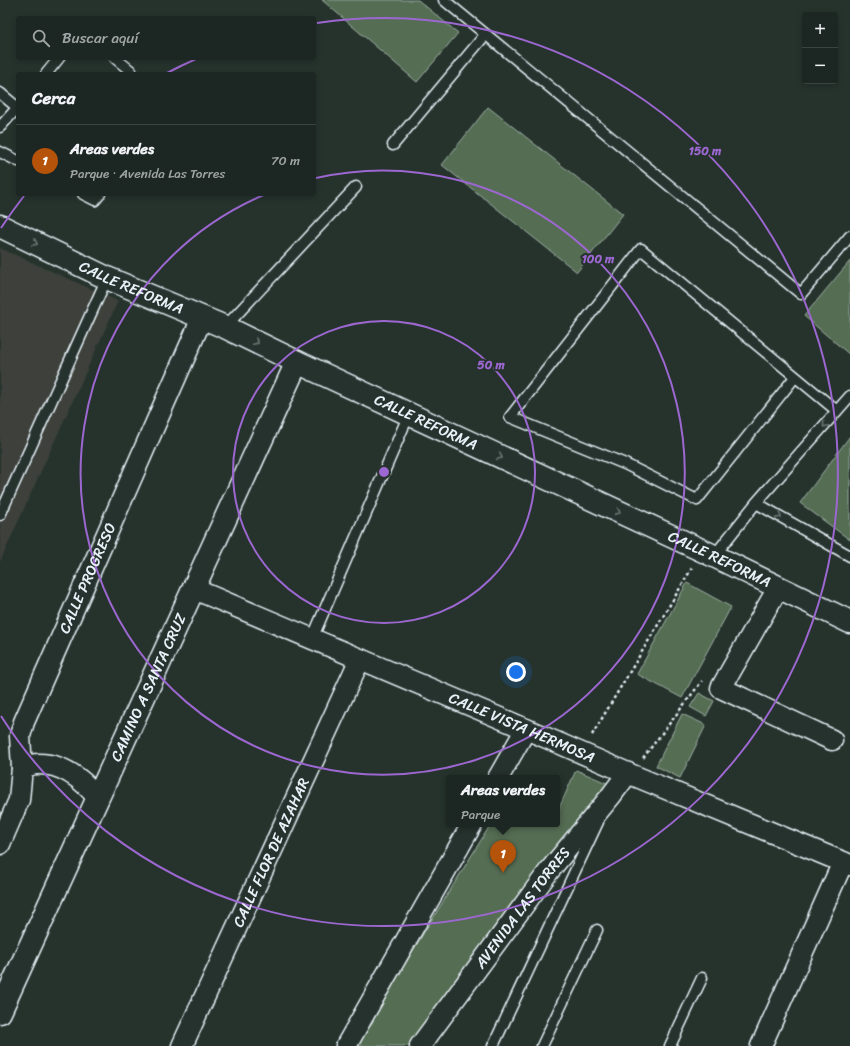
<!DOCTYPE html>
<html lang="es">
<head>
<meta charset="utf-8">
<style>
  body { margin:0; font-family:Sriracha,sans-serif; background:#29322f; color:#f1f3f6 }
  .controls { position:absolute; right:12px; top:12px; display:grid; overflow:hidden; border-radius:4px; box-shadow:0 2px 6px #0003 }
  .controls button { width:36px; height:36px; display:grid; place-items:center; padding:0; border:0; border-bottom:1px solid #3a4340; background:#1c2622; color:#f1f3f6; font:20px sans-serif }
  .you { position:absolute; left:516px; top:672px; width:14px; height:14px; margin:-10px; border:3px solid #fff; border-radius:50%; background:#1a73e8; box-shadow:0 0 0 6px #1a73e833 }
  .badge { display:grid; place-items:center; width:26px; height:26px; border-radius:50%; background:#b45309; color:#fff; font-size:13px; font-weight:700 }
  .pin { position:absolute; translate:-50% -33px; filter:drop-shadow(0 1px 2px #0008) }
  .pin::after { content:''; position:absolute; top:21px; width:14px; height:12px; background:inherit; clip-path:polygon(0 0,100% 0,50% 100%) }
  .popup { position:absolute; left:446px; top:775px; width:114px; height:52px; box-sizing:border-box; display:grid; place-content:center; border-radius:4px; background:#1c2622; filter:drop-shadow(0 1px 3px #0005); font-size:13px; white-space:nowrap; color:#a0a5a5 }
  .popup b { font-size:15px; color:#f1f3f6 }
  .popup::after { content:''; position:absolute; left:50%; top:100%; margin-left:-8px; border:8px solid transparent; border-top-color:#1c2622 }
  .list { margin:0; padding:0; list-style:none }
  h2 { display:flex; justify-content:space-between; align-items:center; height:52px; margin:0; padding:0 16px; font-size:17px }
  h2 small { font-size:13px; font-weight:400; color:#a0a5a5 }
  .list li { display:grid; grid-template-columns:26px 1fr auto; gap:12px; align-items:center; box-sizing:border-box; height:72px; padding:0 16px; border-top:1px solid #3a4340 }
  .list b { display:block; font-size:15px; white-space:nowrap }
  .list p { margin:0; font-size:13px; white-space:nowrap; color:#a0a5a5 }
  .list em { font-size:13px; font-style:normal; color:#a0a5a5 }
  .icon { flex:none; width:22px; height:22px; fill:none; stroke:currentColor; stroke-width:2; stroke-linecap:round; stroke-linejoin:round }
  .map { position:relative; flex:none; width:850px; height:1046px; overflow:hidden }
  .search { position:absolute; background:#1c2622; box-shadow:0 2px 6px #0003; left:16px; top:16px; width:300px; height:44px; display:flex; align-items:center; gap:10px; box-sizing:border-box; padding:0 14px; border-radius:4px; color:#a0a5a5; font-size:15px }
  .panel { position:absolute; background:#1c2622; box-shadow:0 2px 6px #0003; left:16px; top:72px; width:300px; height:124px; border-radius:4px }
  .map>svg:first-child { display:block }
</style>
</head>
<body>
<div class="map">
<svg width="850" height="1046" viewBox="0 0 850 1046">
  <rect width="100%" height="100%" fill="#26332d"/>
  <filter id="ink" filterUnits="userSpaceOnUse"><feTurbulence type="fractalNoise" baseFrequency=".025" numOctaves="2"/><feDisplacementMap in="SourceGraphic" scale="8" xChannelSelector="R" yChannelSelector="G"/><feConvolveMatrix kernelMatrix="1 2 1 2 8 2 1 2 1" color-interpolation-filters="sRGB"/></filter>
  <g filter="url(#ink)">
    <path fill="#3c413a" d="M0 248 118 301 0 562Z"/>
    <path fill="#546d52" stroke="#9eafa5" d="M322 0H418L458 33 417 82Z
      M488 107 623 214 577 272 442 165Z
      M850 261V355L804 316Z
      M850 436V540L800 503Z
      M687 583 731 607 682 698 637 674Z
      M699 693 714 701 706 716 690 707Z
      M682 714 706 725 680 778 656 766Z
      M576 770 609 784 411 1046H352L370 1020 491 824H557V813Z"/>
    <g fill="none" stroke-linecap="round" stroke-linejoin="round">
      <g stroke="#e8f1f8" stroke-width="13">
        <path id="service" d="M444 0 801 294 850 236
          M115 58 131 71 128 74
          M46 74 59 58
          M0 93 18 108
          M0 127 18 107
          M393 145 485 35
          M0 152 18 161
          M83 194 95 200 100 194
          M225 327 356 187
          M795 377 697 500 625 464 510 417 641 249 837 411
          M850 396 756 503 850 556
          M0 515 107 278
          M714 556 756 503
          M312 639 409 414
          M493 1046 598 822
          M542 1046 597 930
          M670 1046 702 978"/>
      </g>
      <g stroke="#e8f1f8" stroke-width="23">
        <g id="minor">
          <path d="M778 588 721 688 832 740"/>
          <path id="s1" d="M194 589 526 729 630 774 850 865"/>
          <path d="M22 768C27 767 32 764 37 764 63 763 82 779 97 797"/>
          <path d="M498 778 526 729"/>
          <path id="s2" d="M0 844 19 800 22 768 20 736 24 722 202 318"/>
          <path id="s3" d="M182 1046 360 659"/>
          <path d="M346 1046 472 824"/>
          <path id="s4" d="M420 1046 549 871 610 797 628 773"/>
          <path d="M761 1046 843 862"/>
        </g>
      </g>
      <g stroke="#e8f1f8" stroke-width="25">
        <g id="tertiary">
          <path id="s5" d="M0 226 107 278 225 327 297 362 714 556 850 622"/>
          <path id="s6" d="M0 1012 297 362"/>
        </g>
      </g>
      <path stroke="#e8f1f8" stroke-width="2.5" stroke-dasharray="3 3" stroke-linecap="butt" d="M592 735 692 568
        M643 758 702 681"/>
      <use href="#service" stroke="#26332d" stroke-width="10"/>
      <use href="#minor" stroke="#26332d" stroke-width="20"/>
      <use href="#tertiary" stroke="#26332d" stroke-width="22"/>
    </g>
    <defs><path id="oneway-chevron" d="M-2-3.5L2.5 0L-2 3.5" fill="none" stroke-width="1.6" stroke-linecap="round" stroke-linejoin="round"/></defs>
    <g stroke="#6a7674">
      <use href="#oneway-chevron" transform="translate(35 243) rotate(26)"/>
      <use href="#oneway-chevron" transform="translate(256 342) rotate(26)"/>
      <use href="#oneway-chevron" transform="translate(825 425) rotate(131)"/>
      <use href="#oneway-chevron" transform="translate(500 457) rotate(25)"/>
      <use href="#oneway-chevron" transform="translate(618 512) rotate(25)"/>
      <use href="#oneway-chevron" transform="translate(779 516) rotate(29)"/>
    </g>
  </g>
  <g fill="none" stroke="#9c67d0" stroke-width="2">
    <circle cx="384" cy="472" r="151"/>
    <path d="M316 178A302 302 0 1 1 266 194"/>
    <path d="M1 228A454 454 0 0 1 24 196M167 73A454 454 0 0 1 196 59M317 23A454 454 0 1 1 1 716"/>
  </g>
  <g text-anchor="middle" stroke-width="4" stroke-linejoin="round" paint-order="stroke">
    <g font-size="15" fill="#e8f1f8" stroke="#26332d">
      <text dy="5" stroke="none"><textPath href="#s5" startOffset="145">CALLE REFORMA</textPath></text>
      <text dy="5" stroke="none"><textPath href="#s5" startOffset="469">CALLE REFORMA</textPath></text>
      <text dy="5" stroke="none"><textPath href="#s5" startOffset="793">CALLE REFORMA</textPath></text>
      <text dy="5" stroke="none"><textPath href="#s2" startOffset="284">CALLE PROGRESO</textPath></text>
      <text dy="5" stroke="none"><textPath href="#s6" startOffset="357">CAMINO A SANTA CRUZ</textPath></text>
      <text dy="5" stroke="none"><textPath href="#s1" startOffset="356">CALLE VISTA HERMOSA</textPath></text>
      <text dy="5" stroke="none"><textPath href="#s3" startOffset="213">CALLE FLOR DE AZAHAR</textPath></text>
      <text dy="5" stroke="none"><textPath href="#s4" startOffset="172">AVENIDA LAS TORRES</textPath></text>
    </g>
  </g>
  <circle cx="384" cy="472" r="6" fill="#9c67d0" stroke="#26332d" stroke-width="2"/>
  <g font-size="12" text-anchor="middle" font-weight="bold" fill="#9c67d0" stroke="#26332d" stroke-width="4" stroke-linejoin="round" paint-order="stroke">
    <text x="705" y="155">150 m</text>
    <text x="598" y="263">100 m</text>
    <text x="491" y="369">50 m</text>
  </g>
</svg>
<div class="controls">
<button>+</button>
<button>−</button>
</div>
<div class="you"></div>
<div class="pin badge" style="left:503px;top:873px">1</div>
<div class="popup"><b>Areas verdes</b>Parque</div>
<div class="search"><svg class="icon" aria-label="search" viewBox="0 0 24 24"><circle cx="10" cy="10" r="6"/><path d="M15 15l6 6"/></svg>Buscar aquí</div>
<section class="panel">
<h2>Cerca<small></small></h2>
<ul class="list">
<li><span class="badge">1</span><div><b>Areas verdes</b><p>Parque · Avenida Las Torres</p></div><em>70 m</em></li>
</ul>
</section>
</div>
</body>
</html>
